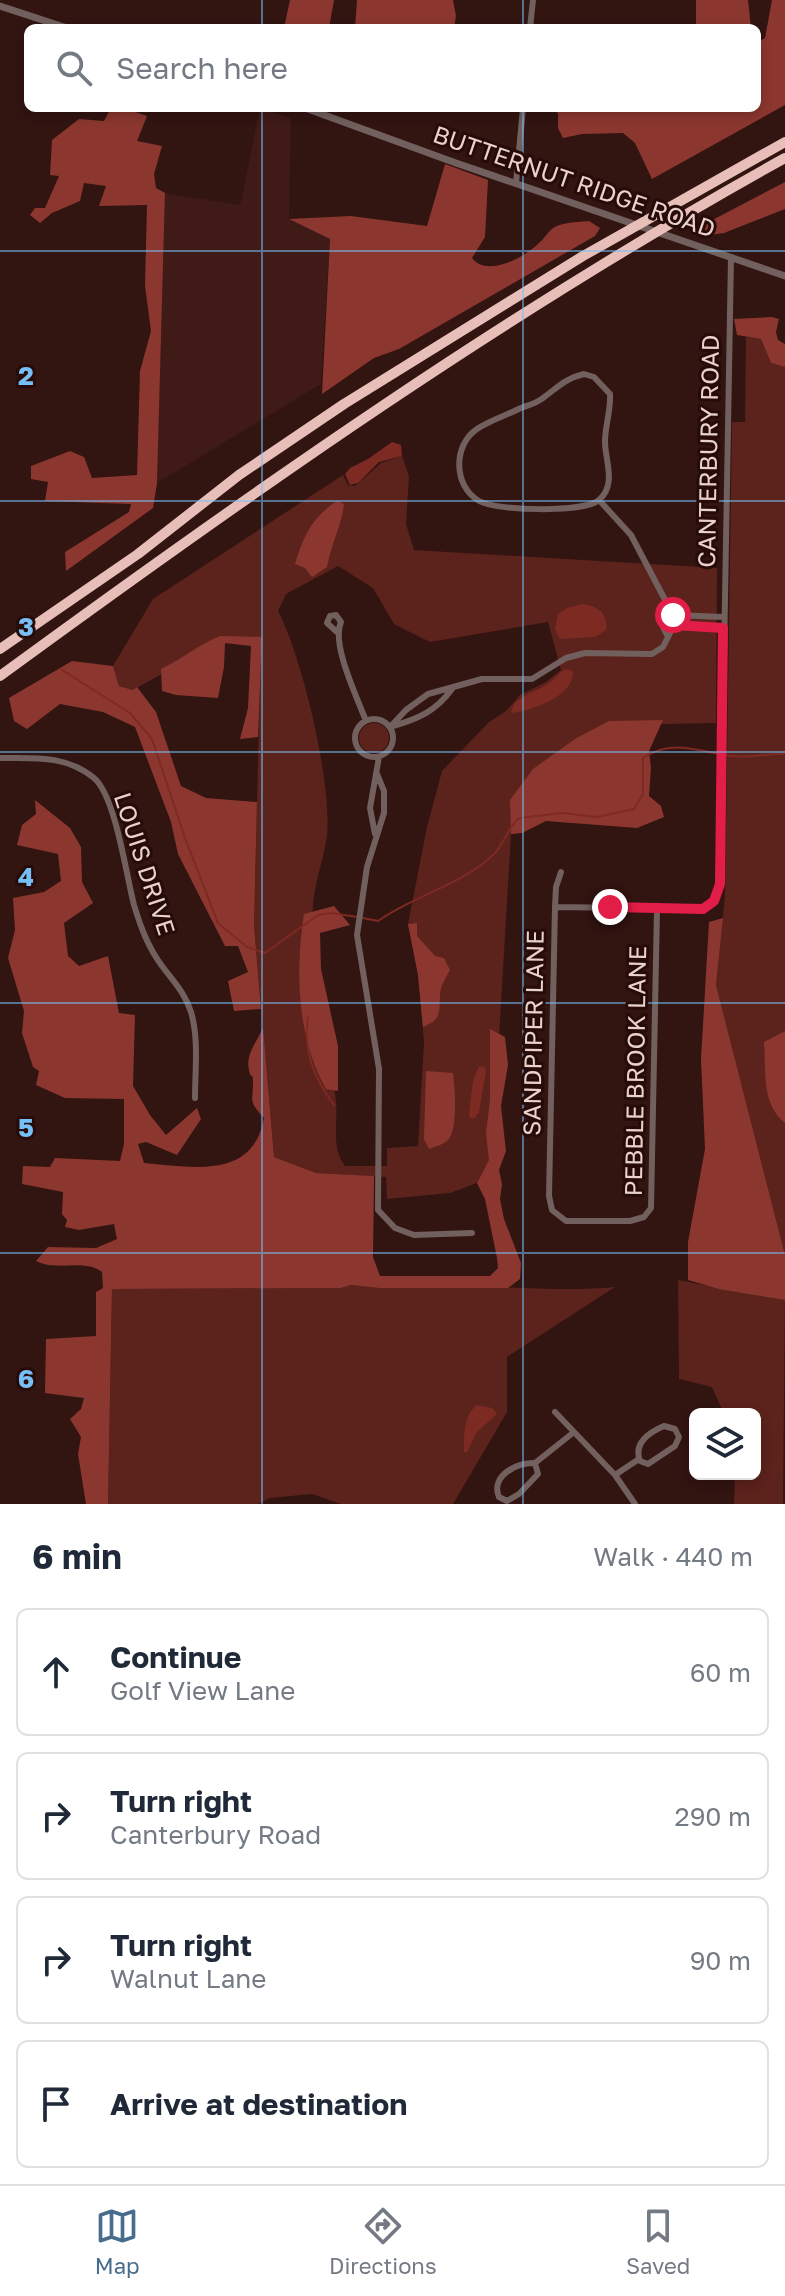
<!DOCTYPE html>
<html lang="en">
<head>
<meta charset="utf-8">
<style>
  body { margin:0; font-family:"Golos Text",sans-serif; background:#f2f2f3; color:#1f2937 }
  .controls { position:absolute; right:24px; bottom:24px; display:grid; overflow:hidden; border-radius:12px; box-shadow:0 4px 12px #0003 }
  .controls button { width:72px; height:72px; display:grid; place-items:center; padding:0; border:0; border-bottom:2px solid #e0e1e3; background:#fff; color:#1f2937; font:40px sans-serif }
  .stop { position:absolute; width:24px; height:24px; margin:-18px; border:6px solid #e11d48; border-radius:50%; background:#fff }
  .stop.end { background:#e11d48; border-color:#fff; box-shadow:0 2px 8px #0008 }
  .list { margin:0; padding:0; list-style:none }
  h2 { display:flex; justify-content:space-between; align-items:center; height:104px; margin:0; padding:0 32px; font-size:34px }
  h2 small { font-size:26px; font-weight:400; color:#747a83 }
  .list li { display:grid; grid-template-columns:52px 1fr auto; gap:24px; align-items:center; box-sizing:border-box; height:128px; margin:0 16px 16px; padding:0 16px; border:2px solid #e0e1e3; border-radius:12px }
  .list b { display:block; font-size:30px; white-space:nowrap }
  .list p { margin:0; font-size:26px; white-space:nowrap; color:#747a83 }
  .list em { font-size:26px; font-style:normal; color:#747a83 }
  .icon { flex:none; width:44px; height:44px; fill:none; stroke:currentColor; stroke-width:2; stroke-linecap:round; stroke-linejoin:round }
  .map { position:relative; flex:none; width:785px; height:1504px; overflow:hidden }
  .search { position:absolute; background:#fff; box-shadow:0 4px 12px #0003; left:24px; right:24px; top:24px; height:88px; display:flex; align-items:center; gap:20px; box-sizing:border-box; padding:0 28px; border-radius:12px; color:#747a83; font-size:30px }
  .sheet { height:680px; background:#fff }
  nav { display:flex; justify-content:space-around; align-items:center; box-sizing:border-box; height:112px; border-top:2px solid #e0e1e3; background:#fff; font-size:22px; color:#747a83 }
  nav a { display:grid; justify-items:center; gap:4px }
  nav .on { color:#476c8d }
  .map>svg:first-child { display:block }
</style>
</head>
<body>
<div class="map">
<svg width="785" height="1504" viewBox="0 0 785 1504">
  <rect width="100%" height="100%" fill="#321411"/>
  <path fill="#3f1a17" d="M260 109 291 118 289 219 330 239 321 384 157 483 165 193 240 205Z"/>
  <path fill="#5c221c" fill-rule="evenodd" d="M746 337 761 339 771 363 785 367V1255L716 985 725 896 732 422H745Z
    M402 456 409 476 406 524 414 550 717 568 716 723 615 725 513 801 492 1155 477 1183 450 1193 387 1199 386 1177 316 1173 274 1157 254 925 261 641 223 640 133 690 119 686 113 666 153 599 343 475 348 485 355 486 381 463ZM338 566 373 588 394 624 430 642 548 622 561 670 546 682 520 695 506 711 489 722 442 771 427 827 408 924 418 975 424 1042 418 1146 387 1148V1166H345C331 1148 338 1124 336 1102 331 1051 316 1002 314 951 314 933 311 913 314 896 317 876 324 856 327 836 332 783 303 659 278 611L286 594Z
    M359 738a15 15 0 1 1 30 0a15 15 0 1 1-30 0Z
    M678 1280 785 1300 783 1504H734L735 1474H755V1414H724L712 1387 679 1379Z
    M351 1285C398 1290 445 1286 493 1287 534 1288 574 1291 615 1287L507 1357V1412L453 1504H341L312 1494 270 1498 258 1504H108L112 1289 341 1288Z"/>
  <path fill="#8b372f" d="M290 0H334L329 28H284Z
    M357 0H453L456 16 454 28H355Z
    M696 0H748L751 28H696Z
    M772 0H785V105L652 179 635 143 623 133 582 134 563 138 558 128V113L548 108C572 108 599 112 622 108H757V42L765 38Z
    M111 108H124L147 116 137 141 162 146 154 174 156 188 165 193 157 483 153 508 66 571 65 552 129 512 131 504 45 501 48 482 31 479V466L70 451 84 457 92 478 137 475 140 371 151 331 145 286 147 205 99 206 106 186 84 183 80 201 52 213 40 223 30 215 35 208H45L59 176 50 175 52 140 79 119 104 121Z
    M445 164 488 180 485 237 472 258C487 278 525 257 539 243 544 239 547 233 552 229 560 222 579 222 589 221L600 228 595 236 399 349 374 358 322 394 330 239 289 219 351 216 427 226Z
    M785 182V209L724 233 710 235 701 226Z
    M772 317 779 319 776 332 778 340 785 344V367L771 363 761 339 737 335 734 319Z
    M337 501 344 504C341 528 331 544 327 567L312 577 305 568 295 564C303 537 312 517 337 501Z
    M220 636 262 637 258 737 240 739 248 708 251 646 225 643 224 667 218 698 176 695 162 691 161 669C182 659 198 645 220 636Z
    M72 661 113 666 119 686 133 690 137 687 156 712 181 786 206 798 257 802 254 925 261 1009 234 1011 228 981 248 972 238 946H225L178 854 171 822 135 727 103 712 60 704 27 729 14 721 9 698Z
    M663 720 649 751 651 768 649 796 661 806 664 817 637 828 546 821 522 833 511 834 510 800 533 769 575 739 609 721Z
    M35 800 70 828 81 847 82 882 93 903 64 923 68 956 79 966 108 956 119 1013 135 1015 133 1086 150 1115 166 1135 197 1108 201 1119 177 1155 146 1142 138 1144 144 1163C192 1167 253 1180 264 1118 248 1100 253 1104 253 1082 253 1071 251 1081 249 1070 245 1054 258 1041 263 1027L274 1157 316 1173 374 1176 373 1257 380 1276H490L498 1268 497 1258 485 1199 477 1183 489 1160 486 1133 490 1100V1029L505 1037 508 1065 501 1106 506 1151 499 1170 502 1184 500 1199 504 1219 521 1263 520 1279 508 1288H380L351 1285 341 1288 112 1289 108 1504H86L78 1454 81 1437 70 1419 81 1409 84 1398 45 1393 46 1339 96 1336V1292L103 1288 102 1272C83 1258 57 1272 36 1261L48 1247 96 1248 117 1239 114 1224 79 1230 65 1227 67 1220 62 1214 63 1192 22 1184 23 1166 50 1167 55 1158 120 1161 124 1144V1099L65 1098 36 1085 39 1071 33 1067 22 1033 24 1011 8 958 15 930 13 898 44 892 61 881 58 854 17 845 22 825 36 814Z
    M334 906 350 925 320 933 321 969 338 1046V1091L326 1089C297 1038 295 971 304 914Z
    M723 918 716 985 785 1255V1300L719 1289 688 1280V1242L705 1149 701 1059 709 922Z
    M417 923V936L435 956 444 958 450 970C446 978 440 986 440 995 439 1013 442 1019 423 1027L418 975 408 924Z
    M785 1031V1123C761 1104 766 1070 764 1042Z
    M426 1071 453 1073C455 1088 458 1130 448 1140 443 1145 436 1146 429 1149L424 1139Z"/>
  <path fill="#7d2a23" d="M392 442 401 445 402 456 379 462 358 483 350 485 345 474 350 468 368 459Z
    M582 604C597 605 609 614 606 630L595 637 560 639 555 629 558 614 567 608Z
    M565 669 573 671C574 697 532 710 511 713 513 695 537 693 550 682 555 678 559 673 565 669Z
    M479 1066 485 1067 486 1071 479 1112 474 1119 470 1118 469 1113 473 1081Z
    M477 1405 492 1408 497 1414 477 1432 467 1452H464C464 1437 463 1415 477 1405Z"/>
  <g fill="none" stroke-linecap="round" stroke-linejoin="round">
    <path stroke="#7d2a23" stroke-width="2" d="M62 670 130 713 152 739 185 838 218 923 247 947 265 953 318 915 331 913 357 917
      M363 918 378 921C414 895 461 886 494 854 504 844 507 829 519 818L562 813 597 817 634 809 643 794V758C672 738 701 752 731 756 747 758 766 754 783 754
      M308 1017C303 1051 314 1078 334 1105"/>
    <path stroke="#71605e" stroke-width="6" d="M530 28 533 0
      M516 183 523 108
      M584 374 594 377 610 394C611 411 605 425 605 442 605 460 617 485 599 500 584 513 497 511 479 501 453 486 453 445 477 429 490 420 507 415 521 408 529 405 537 403 543 398 558 387 566 378 584 374Z
      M599 500 631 535 673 615
      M673 615 723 617
      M674 625 723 628
      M337 632 327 623 330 616 336 615 341 622C331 644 357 697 366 721
      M667 635 660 621 668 608
      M355 738a19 19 0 1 1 38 0a19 19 0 1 1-38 0Z
      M393 726C418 719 436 711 452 689
      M390 727 406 710 428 694 482 679H532L566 658 585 653 652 654 663 647 674 625
      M0 758C34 758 66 755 94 778 116 797 126 875 134 905 141 928 148 947 162 966 174 982 185 993 191 1012 199 1039 195 1070 195 1098
      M377 774 384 791V813L367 867 357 935 379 1069 378 1210 395 1228 414 1235 472 1233
      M375 834 370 808 379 757
      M561 872 556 887 555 907 549 1196 552 1210 566 1221H630L644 1217 651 1208 657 910
      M555 907 703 909 714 901 720 884 731 257
      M555 1412 615 1475 635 1504
      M664 1426 675 1429 679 1437 675 1446 648 1464 640 1461C633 1443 650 1432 664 1426Z
      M535 1463C517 1462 490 1476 499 1497L507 1501 519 1494 538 1474 535 1463 574 1432
      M615 1475 639 1459"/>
    <path stroke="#71605e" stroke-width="7" d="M0 6 67 28
      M305 108 456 163 785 276"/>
    <path stroke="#e8beb8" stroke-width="10" d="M0 649 138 554 239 475 344 404 583 256 785 142
      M0 676C253 491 510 310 785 158"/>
  </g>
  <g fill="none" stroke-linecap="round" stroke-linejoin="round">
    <path stroke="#e11d48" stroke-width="10" d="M610 907 703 909 714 901 720 884 723 628 674 625 673 615"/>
  </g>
  <path fill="none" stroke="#77bff7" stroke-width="2" stroke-opacity="0.55" d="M262 0V28M523 0V28M262 108V1504M523 108V1504M0 251H785M0 501H785M0 752H785M0 1003H785M0 1253H785"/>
  <g text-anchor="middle" stroke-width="6" stroke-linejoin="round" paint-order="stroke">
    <g font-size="24" fill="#e7d2ce" stroke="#270b08">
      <text transform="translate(574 182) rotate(19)" y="8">BUTTERNUT RIDGE ROAD</text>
      <text transform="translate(709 451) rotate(-89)" y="8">CANTERBURY ROAD</text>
      <text transform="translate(144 864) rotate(72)" y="8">LOUIS DRIVE</text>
      <text transform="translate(534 1033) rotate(-89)" y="8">SANDPIPER LANE</text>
      <text transform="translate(636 1071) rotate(-89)" y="8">PEBBLE BROOK LANE</text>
    </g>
  </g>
  <g font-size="26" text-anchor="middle" font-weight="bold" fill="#77bff7" stroke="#270b08" stroke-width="6" stroke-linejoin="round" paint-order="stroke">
    <text x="26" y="385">2</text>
    <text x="26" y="636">3</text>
    <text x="26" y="886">4</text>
    <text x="26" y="1137">5</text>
    <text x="26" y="1388">6</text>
  </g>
</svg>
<div class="controls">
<button><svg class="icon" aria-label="layers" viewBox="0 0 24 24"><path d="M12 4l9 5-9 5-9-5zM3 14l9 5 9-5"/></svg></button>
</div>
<div class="stop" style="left:673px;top:615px"></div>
<div class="stop end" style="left:610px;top:907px"></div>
<div class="search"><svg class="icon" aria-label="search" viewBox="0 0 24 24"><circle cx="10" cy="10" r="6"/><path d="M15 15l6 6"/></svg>Search here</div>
</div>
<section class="sheet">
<h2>6 min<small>Walk · 440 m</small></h2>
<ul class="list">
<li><svg class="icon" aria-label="ahead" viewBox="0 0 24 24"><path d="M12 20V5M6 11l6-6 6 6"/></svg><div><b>Continue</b><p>Golf View Lane</p></div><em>60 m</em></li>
<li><svg class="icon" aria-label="right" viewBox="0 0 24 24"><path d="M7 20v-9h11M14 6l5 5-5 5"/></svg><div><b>Turn right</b><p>Canterbury Road</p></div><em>290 m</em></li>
<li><svg class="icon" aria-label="right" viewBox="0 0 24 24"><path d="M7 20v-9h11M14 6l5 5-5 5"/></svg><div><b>Turn right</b><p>Walnut Lane</p></div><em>90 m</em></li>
<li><svg class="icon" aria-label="arrive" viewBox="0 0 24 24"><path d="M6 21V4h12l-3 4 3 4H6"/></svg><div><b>Arrive at destination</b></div></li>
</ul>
</section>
<nav>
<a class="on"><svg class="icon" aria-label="map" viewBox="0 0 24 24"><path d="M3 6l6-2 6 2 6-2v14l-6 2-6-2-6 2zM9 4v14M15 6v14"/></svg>Map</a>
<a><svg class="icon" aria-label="directions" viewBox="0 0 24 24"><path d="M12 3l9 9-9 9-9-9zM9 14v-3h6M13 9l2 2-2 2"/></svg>Directions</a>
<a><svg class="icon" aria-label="saved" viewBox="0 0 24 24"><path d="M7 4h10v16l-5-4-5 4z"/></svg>Saved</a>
</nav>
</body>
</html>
